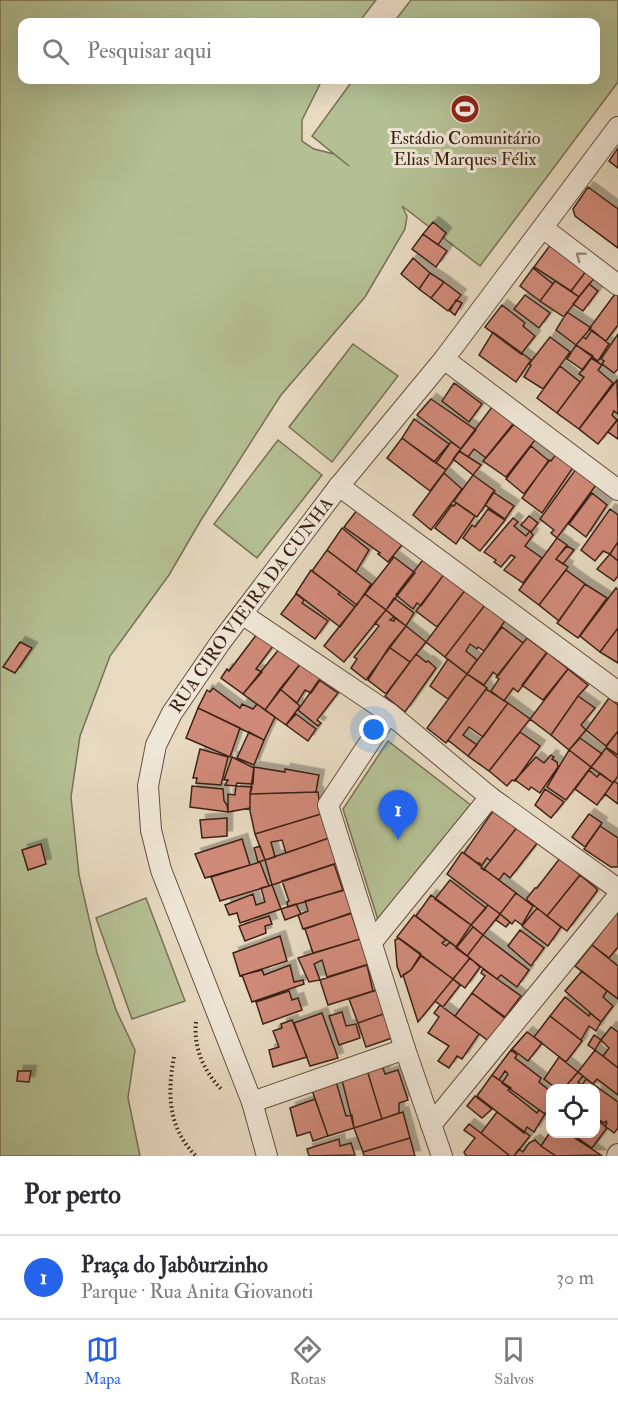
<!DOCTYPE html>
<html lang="pt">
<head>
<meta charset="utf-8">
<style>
  body { margin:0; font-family:"IM FELL Double Pica",serif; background:#f7f7f7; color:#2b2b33 }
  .controls { position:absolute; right:18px; bottom:18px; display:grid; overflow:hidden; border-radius:12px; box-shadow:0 6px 24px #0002 }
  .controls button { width:54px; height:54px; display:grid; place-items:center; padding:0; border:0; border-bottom:2px solid #e1e1e2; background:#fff; color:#2b2b33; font:30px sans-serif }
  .you { position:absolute; left:374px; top:730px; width:21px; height:21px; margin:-15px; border:4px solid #fff; border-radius:50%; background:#1a73e8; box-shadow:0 0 0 9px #1a73e833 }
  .badge { display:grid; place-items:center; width:39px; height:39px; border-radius:50%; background:#2563eb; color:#fff; font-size:20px; font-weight:700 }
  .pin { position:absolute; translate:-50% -50px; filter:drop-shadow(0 2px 3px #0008) }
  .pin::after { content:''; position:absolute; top:32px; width:21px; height:18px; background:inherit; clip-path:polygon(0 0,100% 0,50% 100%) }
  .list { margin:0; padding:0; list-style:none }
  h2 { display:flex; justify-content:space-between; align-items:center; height:78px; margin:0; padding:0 24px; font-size:26px }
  h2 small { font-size:20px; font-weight:400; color:#7c7c81 }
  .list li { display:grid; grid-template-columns:39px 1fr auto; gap:18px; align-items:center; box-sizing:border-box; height:84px; padding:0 24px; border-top:2px solid #e1e1e2 }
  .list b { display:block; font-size:22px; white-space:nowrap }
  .list p { margin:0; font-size:20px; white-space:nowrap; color:#7c7c81 }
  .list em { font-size:20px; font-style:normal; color:#7c7c81 }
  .icon { flex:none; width:33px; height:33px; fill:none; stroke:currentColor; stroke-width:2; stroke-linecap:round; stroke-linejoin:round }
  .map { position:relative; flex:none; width:618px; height:1156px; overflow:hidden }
  .search { position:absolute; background:#fff; box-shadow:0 6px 24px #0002; left:18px; right:18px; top:18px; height:66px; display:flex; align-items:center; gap:15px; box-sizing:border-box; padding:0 21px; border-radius:12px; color:#7c7c81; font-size:22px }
  .sheet { height:162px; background:#fff }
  nav { display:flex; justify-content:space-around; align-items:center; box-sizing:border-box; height:84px; border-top:2px solid #e1e1e2; background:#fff; font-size:16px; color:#7c7c81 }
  nav a { display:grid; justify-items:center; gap:3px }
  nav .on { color:#2563eb }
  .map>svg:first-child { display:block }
</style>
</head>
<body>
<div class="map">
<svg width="618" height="1156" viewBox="0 0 618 1156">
  <defs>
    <filter id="shadow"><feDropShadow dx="5.5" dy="-5.5" stdDeviation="0" flood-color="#0004"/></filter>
  </defs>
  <rect width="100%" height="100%" fill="#e7dac1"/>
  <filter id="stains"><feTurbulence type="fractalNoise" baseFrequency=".00333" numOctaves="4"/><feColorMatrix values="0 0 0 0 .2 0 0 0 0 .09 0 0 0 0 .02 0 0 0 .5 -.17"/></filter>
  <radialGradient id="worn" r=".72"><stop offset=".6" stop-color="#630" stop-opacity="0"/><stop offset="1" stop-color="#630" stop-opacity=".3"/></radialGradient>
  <path fill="#b4c094" stroke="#787054" stroke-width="1.5" d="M0 0H376L359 22H22V80H322L302 120V141L314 149 334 154 349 166 312 136 353 80H596V22H394L411 0H618V82L480 266 402 206 407 216 405 229 365 297 281 395 201 520 169 575 110 656 80 736 71 797 79 875 97 953 116 1010 135 1050 128 1098 140 1156H0Z
    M353 344 398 376 332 462 289 427Z
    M278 440 322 475 257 558 214 524Z
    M388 741 472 806 378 920 343 809Z
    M146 898 185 1001 132 1019 96 918Z"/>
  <path fill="#d08a79" stroke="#3d2114" stroke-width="1.5" filter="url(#shadow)" d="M618 148V168L609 161Z
    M588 187 618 209V248L575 216 573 209Z
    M433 222 446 233 438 245 423 234Z
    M423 234 447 251 436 267 412 249Z
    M551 244 587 270 571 291 534 267Z
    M413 258 430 273 419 289 401 274Z
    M533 268 553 284 540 301 520 286Z
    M587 270 596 276 579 297 571 291Z
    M430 273 444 282 431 298 419 289Z
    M555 281 579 297 564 317 540 301Z
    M444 282 461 295 448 311 431 298Z
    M589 284 598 291 583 311 573 304Z
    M618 290V325L606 341 589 329Z
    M525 295 550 313 539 328 514 309Z
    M456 300 462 303 455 315 450 311Z
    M502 305 525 323 523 326 535 336 521 354 485 327Z
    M567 312 591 328 576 345 556 330Z
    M592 330 609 344 598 361 576 345 583 337 586 339Z
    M493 332 531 360 516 382 479 355Z
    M618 334V369L614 373 602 364 604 361 601 359Z
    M550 337 570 352 543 389 524 377 531 365 529 364Z
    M576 345 593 356 583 370 567 359Z
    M591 358 602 365 598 370 613 383 579 429 557 413 584 377 579 374Z
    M560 366 580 382 557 413 537 398Z
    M617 380 618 414 614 411 612 415 617 420 598 444 579 429Z
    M454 383 482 404 469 422 442 401Z
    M431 399 476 430 461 449 417 415Z
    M492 407 515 423 486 458 474 449 468 457 459 451Z
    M414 419 449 444 434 462 402 438Z
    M618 419V439L608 432Z
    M513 424 535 440 506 477 483 461Z
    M402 438 446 470 430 491 387 458Z
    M451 442 461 449 446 470 436 463Z
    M531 446 549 461 524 494 506 479Z
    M459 451 481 465 473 475 453 459Z
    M557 453 574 466 542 513 522 498 549 460 551 461Z
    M576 469 596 485 557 538 551 533 554 530 540 519Z
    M444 473 462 489 431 530 413 515Z
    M473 475 495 491 477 517 454 501Z
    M493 492 514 506 505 519 485 505Z
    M592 493 607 505 586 537 569 524Z
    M456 503 475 516 456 544 435 528 452 505 454 506Z
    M361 505 405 541 388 562 378 554 380 553 344 527Z
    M488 509 505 520 480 551 463 538 472 525 475 527Z
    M610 509 618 515V542L610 554 603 551 595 561 581 550Z
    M529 516 538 523 531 532 521 525Z
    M513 518 518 522 514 526 526 536 530 531 533 535 525 546 542 558 523 583 504 570 515 557 511 555 501 567 494 562 496 560 484 552Z
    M342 528 369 550 356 572 327 550Z
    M557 538 567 545 556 559 568 567 539 605 519 590Z
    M618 542V561L610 554Z
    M567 546 574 550 563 564 556 559Z
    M327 550 371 584 357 605 312 571Z
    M610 554 618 561V576L614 581 597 569Z
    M394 557 415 573 386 610 365 594Z
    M425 557 445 573 421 606 417 603 413 609 396 595Z
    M311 570 340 592 338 594 355 607 340 627 296 593Z
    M566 570 585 584 559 621 539 605Z
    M445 573 466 589 437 627 416 611Z
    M585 584 607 598 578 638 557 623Z
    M616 588 618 590V628L600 652 580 636Z
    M466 589 485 605 445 657 426 642Z
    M296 594 304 600 302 603 328 621 315 639 281 614Z
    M365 594 386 610 344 662 324 646Z
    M394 598 414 613 406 626 386 610Z
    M485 605 505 621 484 651 478 647 477 649 470 644 466 651 477 660 467 674 445 657Z
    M386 610 394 617 390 620 394 621 395 618 406 626 366 680 351 668 357 659 354 657 379 626 375 623Z
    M406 626 426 642 410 662 389 647Z
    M502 627 523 643 498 676 493 672 484 685 467 674Z
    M618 628V663L600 652Z
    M260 630 276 642 256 669 262 672 243 694 221 678 227 669 229 671Z
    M527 638 547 653 518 692 513 688 504 701 491 691 499 679 496 677Z
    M20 642 32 648 15 673 3 667Z
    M284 643 305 658 265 710 243 694Z
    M389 647 410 662 386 694 368 680Z
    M547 652 568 669 543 700 522 685Z
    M416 654 426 662 428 661 436 668 405 712 385 696Z
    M305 658 325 673 311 693 305 690 297 703 280 689Z
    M448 659 467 674 448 699 430 686Z
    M568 669 588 685 578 696 551 735 530 719Z
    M467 674 487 688 446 743 427 728Z
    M319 680 338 693 317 720 321 723 318 726 298 710Z
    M213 688 240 708 242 704 253 709 257 704 275 717 264 740 198 708 207 690 210 692Z
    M280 689 300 706 286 725 265 710Z
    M486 689 508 703 483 737 469 727 463 735 477 745 468 756 448 740Z
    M578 696 595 708 581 725 586 730 569 750 551 735Z
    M609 698 618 705V731L606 746 586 730Z
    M508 703 530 719 489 771 468 756Z
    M198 708 240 728 230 757 186 738Z
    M296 714 316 729 308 741 286 725Z
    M618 731V755L606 747Z
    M249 732 264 740 254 765 237 758Z
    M520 732 540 746 515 781 512 780 507 786 489 771Z
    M580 738 602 754 591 767 569 750Z
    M606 748 618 758V776L613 783 591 767Z
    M200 749 228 757 221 785 196 783 197 778H193Z
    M569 750 591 767 566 800 547 787Z
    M551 755 554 757 552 759 557 762 558 767 540 793 531 787 529 790 515 780 536 757 544 763Z
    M232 757 254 768 253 784 237 783 236 786 225 785 228 780H224Z
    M254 767 285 772V769L319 775 316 792 250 794Z
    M589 770 597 777 600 773 613 783 597 805 575 789Z
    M614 781 618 784V804L605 794Z
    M192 786 223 789 224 801 227 805 228 812 190 807Z
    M236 786 252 787 250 794V808L228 812V794L235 795Z
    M545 789 564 802 551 818 535 805Z
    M318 792 321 814 255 834 250 811V794Z
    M495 808 519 825 490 861 487 858 482 865 479 863V864L464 853Z
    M321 814 329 838 286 853 282 840 271 842 275 857 265 860 255 834Z
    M589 814 602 823 585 847 572 837Z
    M227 818V836L202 838 200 820Z
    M519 825 538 842 510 878 504 873 499 880 484 869Z
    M600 826 618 838V867H611L584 849Z
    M329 838 338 863 272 885 265 860Z
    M242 839 250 865 205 878 195 854Z
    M41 844 46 864 28 870 22 850Z
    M260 846 265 860 258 862 254 848Z
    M462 852 482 867 481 868 484 870V869L516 893 500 914 447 874Z
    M560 858 580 875 547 916 527 900V898L535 888H537Z
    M260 862 269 886 220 901 211 877Z
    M334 864 343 890 288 907 287 902 289 901 282 881Z
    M580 875 597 889V891L567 931 547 916Z
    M450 880 486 908 471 925 435 899Z
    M272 885 281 909 240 923 237 913 229 915 225 905 253 894 256 905 265 902 261 888Z
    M345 890 353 913 303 929 298 915 308 911 305 901Z
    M516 893 533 906 522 925 515 920 512 924 500 914Z
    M431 895 471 925 456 947 416 916Z
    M296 904 301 914 285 920 281 909Z
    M488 905 500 914 483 935 471 925Z
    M537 908 561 927 548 946 522 926Z
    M618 910V947L609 958 592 945Z
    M351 913 360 939 313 953 305 929Z
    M500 914 510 922 506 927 496 920Z
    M414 915 446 940 442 943 446 946 450 942 470 958 453 979 397 937Z
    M269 916 272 924 265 926 266 933 245 941 239 926Z
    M473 927 483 935 467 956 456 948Z
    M520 930 544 948 531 966 508 946Z
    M483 935 529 970 517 987 501 975 497 979 467 956Z
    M280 936 287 961 240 976 233 953Z
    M399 938 421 954 411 970 401 977 397 966 395 940Z
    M360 939 369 964 327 977 322 960 314 964 320 980 309 982 298 958Z
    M592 945 618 966V999L575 966Z
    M421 956 453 979 418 1022 403 975 411 970Z
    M470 958 480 967 465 988 453 979Z
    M290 965 294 982 303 980 304 984 252 1002 242 975 262 970 264 975Z
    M367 965 373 991 328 1005 320 980Z
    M483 969 521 996 505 1017 472 993 485 976 481 973Z
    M582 971 607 991 603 997 613 1006 601 1022 565 991Z
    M453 979 460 985 443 1007 435 1001Z
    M377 990 386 1013 358 1023 349 999Z
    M289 991 292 1000 298 998 302 1010 263 1024 256 1002Z
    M472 993 506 1019 490 1042 455 1016Z
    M565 997 589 1016 590 1013 601 1022 596 1031 589 1026 581 1040 550 1016Z
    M440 1005 479 1034 462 1059 457 1056 449 1068 438 1061 449 1046 428 1033 439 1017 434 1013Z
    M342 1012 346 1026 356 1024 360 1038 339 1045 329 1016Z
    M322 1013 338 1058 310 1066 294 1023Z
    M386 1013 395 1037 366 1047 358 1023Z
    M550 1016 582 1041 566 1062 534 1037Z
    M292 1020 307 1057 273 1067 269 1050 279 1047 273 1031 282 1028 281 1024Z
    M611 1027 618 1032V1068L603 1056 609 1048 601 1040Z
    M527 1032 542 1043 528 1061 512 1049Z
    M594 1035 601 1040 595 1050 588 1045Z
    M511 1050 517 1055 515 1058 541 1078 539 1082 549 1090 553 1086 556 1088H550V1107L545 1114 502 1083 508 1074 505 1071 499 1080 492 1075Z
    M595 1050 618 1068V1095L597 1079 593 1084 578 1072Z
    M559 1057 578 1072 564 1088H556L544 1079Z
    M382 1065 385 1074 398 1070 408 1100 399 1103V1113L382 1119 367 1070Z
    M367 1070 382 1119 354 1128 341 1076Z
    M18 1071H31L29 1082 17 1081Z
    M578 1072 583 1076 578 1082 582 1085 586 1079 618 1102V1128L614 1133 605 1126 607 1123 606 1121 604 1123 596 1118 597 1114 596 1113V1088H564Z
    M492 1075 511 1088 508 1090 537 1113 539 1110 545 1114 534 1132 527 1127 524 1133 477 1096Z
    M335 1078 346 1116 352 1115 354 1128 328 1136 312 1090Z
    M475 1096 492 1109 482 1118 467 1106Z
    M315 1099 328 1136 313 1141 310 1132 297 1136 290 1108Z
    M403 1112 410 1138 363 1152 354 1128Z
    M497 1112 530 1136 514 1156H510L481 1133Z
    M596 1119 607 1128 592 1148 572 1134H596Z
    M469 1124 481 1133 510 1156H466L464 1152 475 1138 464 1130Z
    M550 1132 569 1134 601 1155 556 1156 541 1146Z
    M410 1138 415 1156H364L363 1152Z
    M339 1139 340 1146 351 1143 355 1155 309 1156 307 1149Z
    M535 1140 541 1146 556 1156H514L519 1149 523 1152 529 1143Z"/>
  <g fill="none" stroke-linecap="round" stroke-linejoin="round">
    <g stroke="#684f3f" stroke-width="22">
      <g id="street">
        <path d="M543 228 618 285"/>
        <path d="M444 359 618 490"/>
        <path d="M339 486 618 692"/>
        <path d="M242 614 389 713 490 797 618 889"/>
        <path d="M389 713 328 805 405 1049 442 1156"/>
        <path d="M372 942 490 797"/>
        <path d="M252 1102 405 1049"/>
        <path d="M431 1125 618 896"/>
        <path id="s1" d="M267 1156 252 1102 161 870 151 830 148 786 156 745 172 713 220 643 339 486 444 359 618 127"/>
        <path d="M617 1156 618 1154"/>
      </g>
    </g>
    <path stroke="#3d2114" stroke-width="4" stroke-dasharray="1.5 3" stroke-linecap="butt" d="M196 1022C193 1047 204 1072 222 1090
      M174 1057C167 1094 168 1128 196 1156"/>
    <use href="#street" stroke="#efe7d7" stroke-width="20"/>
  </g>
  <defs><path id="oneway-chevron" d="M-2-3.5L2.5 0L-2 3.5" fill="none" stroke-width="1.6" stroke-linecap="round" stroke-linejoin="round" transform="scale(1.5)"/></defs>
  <use stroke="#968476" href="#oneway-chevron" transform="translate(580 256) rotate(-143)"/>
  <defs>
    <g id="stadium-disc" transform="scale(1.5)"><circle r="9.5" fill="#8f2418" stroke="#efe7d7"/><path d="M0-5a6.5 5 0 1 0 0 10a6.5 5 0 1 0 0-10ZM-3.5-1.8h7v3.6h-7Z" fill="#fff"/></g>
  </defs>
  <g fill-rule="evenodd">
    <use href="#stadium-disc" x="465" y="109"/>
  </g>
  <g text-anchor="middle" stroke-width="6" stroke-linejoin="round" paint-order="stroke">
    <g font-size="18" fill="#3d2114" stroke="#efe7d7">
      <text x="465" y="144">Estádio Comunitário<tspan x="465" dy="21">Elias Marques Félix</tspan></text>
    </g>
    <g font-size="18" fill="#3d2114" stroke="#efe7d7">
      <text dy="6" stroke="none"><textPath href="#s1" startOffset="602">RUA CIRO VIEIRA DA CUNHA</textPath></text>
    </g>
  </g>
  <rect width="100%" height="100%" filter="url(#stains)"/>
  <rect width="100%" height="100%" fill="url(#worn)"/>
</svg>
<div class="controls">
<button><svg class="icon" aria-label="locate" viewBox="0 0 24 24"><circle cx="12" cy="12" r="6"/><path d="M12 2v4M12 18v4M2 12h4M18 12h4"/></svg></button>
</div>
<div class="you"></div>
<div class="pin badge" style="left:398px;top:840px">1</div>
<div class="search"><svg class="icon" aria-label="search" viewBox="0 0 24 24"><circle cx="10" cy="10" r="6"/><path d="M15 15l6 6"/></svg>Pesquisar aqui</div>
</div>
<section class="sheet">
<h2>Por perto<small></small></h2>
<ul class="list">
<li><span class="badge">1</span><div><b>Praça do Jabôurzinho</b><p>Parque · Rua Anita Giovanoti</p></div><em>30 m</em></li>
</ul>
</section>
<nav>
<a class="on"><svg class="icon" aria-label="map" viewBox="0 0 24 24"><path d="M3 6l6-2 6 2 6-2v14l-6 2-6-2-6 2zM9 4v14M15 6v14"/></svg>Mapa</a>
<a><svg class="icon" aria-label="directions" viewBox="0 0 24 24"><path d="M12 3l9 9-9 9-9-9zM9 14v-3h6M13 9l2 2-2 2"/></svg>Rotas</a>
<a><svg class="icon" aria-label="saved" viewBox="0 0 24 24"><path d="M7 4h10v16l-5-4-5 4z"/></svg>Salvos</a>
</nav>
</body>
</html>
